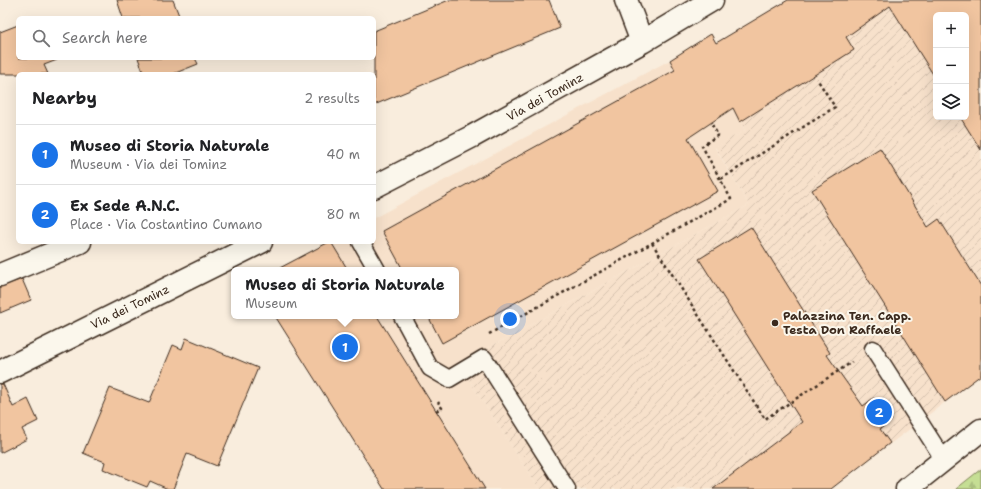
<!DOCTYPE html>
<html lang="en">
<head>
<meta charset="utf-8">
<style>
  body { margin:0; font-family:"Shantell Sans",sans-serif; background:#f6f6f6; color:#202124 }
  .controls { position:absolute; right:12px; top:12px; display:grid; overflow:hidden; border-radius:6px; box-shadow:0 4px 16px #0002 }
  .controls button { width:36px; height:36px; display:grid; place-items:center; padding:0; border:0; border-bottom:1px solid #e0e0e0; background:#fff; color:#202124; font:20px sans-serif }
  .you { position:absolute; left:510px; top:319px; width:14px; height:14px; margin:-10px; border:3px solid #fff; border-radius:50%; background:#1a73e8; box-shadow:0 0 0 6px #1a73e833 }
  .badge { display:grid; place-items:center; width:26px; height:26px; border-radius:50%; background:#1a73e8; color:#fff; font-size:13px; font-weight:700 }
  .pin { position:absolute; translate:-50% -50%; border:2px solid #fff; box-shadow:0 1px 4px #0006 }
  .popup { position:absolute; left:231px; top:267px; width:228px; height:52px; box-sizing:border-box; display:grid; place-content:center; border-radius:6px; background:#fff; filter:drop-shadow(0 1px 3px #0005); font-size:13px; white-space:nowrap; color:#757577 }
  .popup b { font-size:15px; color:#202124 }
  .popup::after { content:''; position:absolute; left:50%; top:100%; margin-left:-8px; border:8px solid transparent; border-top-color:#fff }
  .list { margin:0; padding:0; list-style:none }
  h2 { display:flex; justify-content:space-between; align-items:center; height:52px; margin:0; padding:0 16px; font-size:17px }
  h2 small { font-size:13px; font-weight:400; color:#757577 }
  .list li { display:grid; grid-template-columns:26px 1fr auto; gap:12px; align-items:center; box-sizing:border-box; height:60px; padding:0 16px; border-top:1px solid #e0e0e0 }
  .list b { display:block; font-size:15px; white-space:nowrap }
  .list p { margin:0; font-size:13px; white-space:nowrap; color:#757577 }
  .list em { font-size:13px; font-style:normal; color:#757577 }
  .icon { flex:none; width:22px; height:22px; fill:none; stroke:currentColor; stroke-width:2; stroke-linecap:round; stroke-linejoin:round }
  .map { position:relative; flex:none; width:981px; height:489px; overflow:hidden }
  .search { position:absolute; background:#fff; box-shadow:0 4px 16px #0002; left:16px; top:16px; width:360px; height:44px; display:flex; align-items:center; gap:10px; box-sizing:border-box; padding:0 14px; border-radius:6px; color:#757577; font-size:15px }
  .panel { position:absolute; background:#fff; box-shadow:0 4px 16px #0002; left:16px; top:72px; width:360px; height:172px; border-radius:6px }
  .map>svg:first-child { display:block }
</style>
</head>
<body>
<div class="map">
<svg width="981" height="489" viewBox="0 0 981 489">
  <defs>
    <pattern id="industrial-furrows" width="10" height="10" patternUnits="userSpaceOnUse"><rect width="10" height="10" fill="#f7e1cb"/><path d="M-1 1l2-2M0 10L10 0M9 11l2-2" fill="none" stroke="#d5c1ae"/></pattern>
    <pattern id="forest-firs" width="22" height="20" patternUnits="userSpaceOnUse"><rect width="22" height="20" fill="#c5de94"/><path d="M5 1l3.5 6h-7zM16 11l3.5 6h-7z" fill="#aabf7f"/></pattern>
  </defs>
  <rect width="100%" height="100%" fill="#f9eddd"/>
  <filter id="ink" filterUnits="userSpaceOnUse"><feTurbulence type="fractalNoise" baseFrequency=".025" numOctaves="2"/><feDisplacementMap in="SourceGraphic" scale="8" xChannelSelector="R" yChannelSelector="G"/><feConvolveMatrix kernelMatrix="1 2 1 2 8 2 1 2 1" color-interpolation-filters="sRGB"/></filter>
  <g filter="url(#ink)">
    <path fill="#f7e1cb" d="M699 56 733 108 745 130 715 148 749 205 459 364 539 489H384L275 316H456V270H276L329 242H374V218L670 60 675 70Z"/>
    <path fill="url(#industrial-furrows)" fill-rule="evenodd" d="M788 0H981V375L832 488 824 489H539L459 364 749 205 715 147 745 130 733 108 699 56 675 70 670 60 711 34 716 43ZM936 15H966V117H936Z"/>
    <path fill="url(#forest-firs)" stroke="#808459" d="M981 469V489H956Z"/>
    <path fill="#f1c5a0" stroke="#3b2a1e" d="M117 0H173L180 18H123Z
      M449 0H549L560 28 374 105V31Z
      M788 0H981V150L960 117H966V15H936V79L890 6 846 37 854 50 740 122 733 108 688 138 718 191 442 343 428 316H456V270H403L382 231 675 70 670 60 711 34 716 43Z
      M18 25V58H56L57 60 44 65 48 74H0V32Z
      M138 58H195L198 64 173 74H144Z
      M880 148 928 227 939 219 981 286V375L945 402 812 190Z
      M751 227 830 353 827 355 863 406 874 398 892 420 880 429 890 443 831 489H713L802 422 699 259Z
      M329 242H331L348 270H276Z
      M22 279 31 300 0 313V287Z
      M275 316H377L485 489H384Z
      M186 338 258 368 217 466 187 454 173 489H168L150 481 147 487 103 469 105 462 83 453 110 388 149 403 173 345 182 349Z
      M0 384H3L13 407 28 399 38 421 22 429 27 439 0 453Z"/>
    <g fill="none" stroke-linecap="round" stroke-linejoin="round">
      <g stroke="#3b2a1e" stroke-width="19">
        <path id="lane" d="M361 242 377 270
          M402 316 430 368 449 379 484 358 567 489
          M873 349 944 460"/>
      </g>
      <g stroke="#3b2a1e" stroke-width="25">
        <path id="street" d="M626 0 642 42
          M374 187 473 136 642 42 712 0
          M0 275 80 242
          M0 372 261 242
          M907 489 981 430"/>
      </g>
      <path stroke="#3b2a1e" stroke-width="2.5" stroke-dasharray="3 3" stroke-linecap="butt" d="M721 179 835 107 817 79
        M652 243 765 419 852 362
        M489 334 731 199 702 146 718 135 711 123
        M436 411 442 408 438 402"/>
      <use href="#lane" stroke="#fbf7ec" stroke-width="16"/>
      <use href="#street" stroke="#fbf7ec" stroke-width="22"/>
    </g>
  </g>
  <circle fill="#3b2a1e" stroke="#fbf7ec" stroke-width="1.5" cx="775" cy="323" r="4"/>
  <g text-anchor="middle" stroke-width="4" stroke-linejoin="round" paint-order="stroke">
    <g font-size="12" fill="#3b2a1e" stroke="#fbf7ec">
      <text transform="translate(545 97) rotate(-29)" y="4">Via dei Tominz</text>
      <text transform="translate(130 307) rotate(-26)" y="4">Via dei Tominz</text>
    </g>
    <g font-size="12" font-weight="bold" fill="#3b2a1e" stroke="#fbf7ec" text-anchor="start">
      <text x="783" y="320">Palazzina Ten. Capp.<tspan x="783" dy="14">Testa Don Raffaele</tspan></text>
    </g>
  </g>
</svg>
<div class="controls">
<button>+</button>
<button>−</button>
<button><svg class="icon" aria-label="layers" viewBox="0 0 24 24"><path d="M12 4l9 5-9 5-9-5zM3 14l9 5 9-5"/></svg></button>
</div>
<div class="you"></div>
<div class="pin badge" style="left:345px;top:347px">1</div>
<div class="popup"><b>Museo di Storia Naturale</b>Museum</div>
<div class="pin badge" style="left:879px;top:412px">2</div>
<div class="search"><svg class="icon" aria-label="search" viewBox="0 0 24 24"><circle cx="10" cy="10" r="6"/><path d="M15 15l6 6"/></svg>Search here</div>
<section class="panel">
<h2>Nearby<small>2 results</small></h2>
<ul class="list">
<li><span class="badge">1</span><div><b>Museo di Storia Naturale</b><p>Museum · Via dei Tominz</p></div><em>40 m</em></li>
<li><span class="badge">2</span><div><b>Ex Sede A.N.C.</b><p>Place · Via Costantino Cumano</p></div><em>80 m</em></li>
</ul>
</section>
</div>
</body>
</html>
